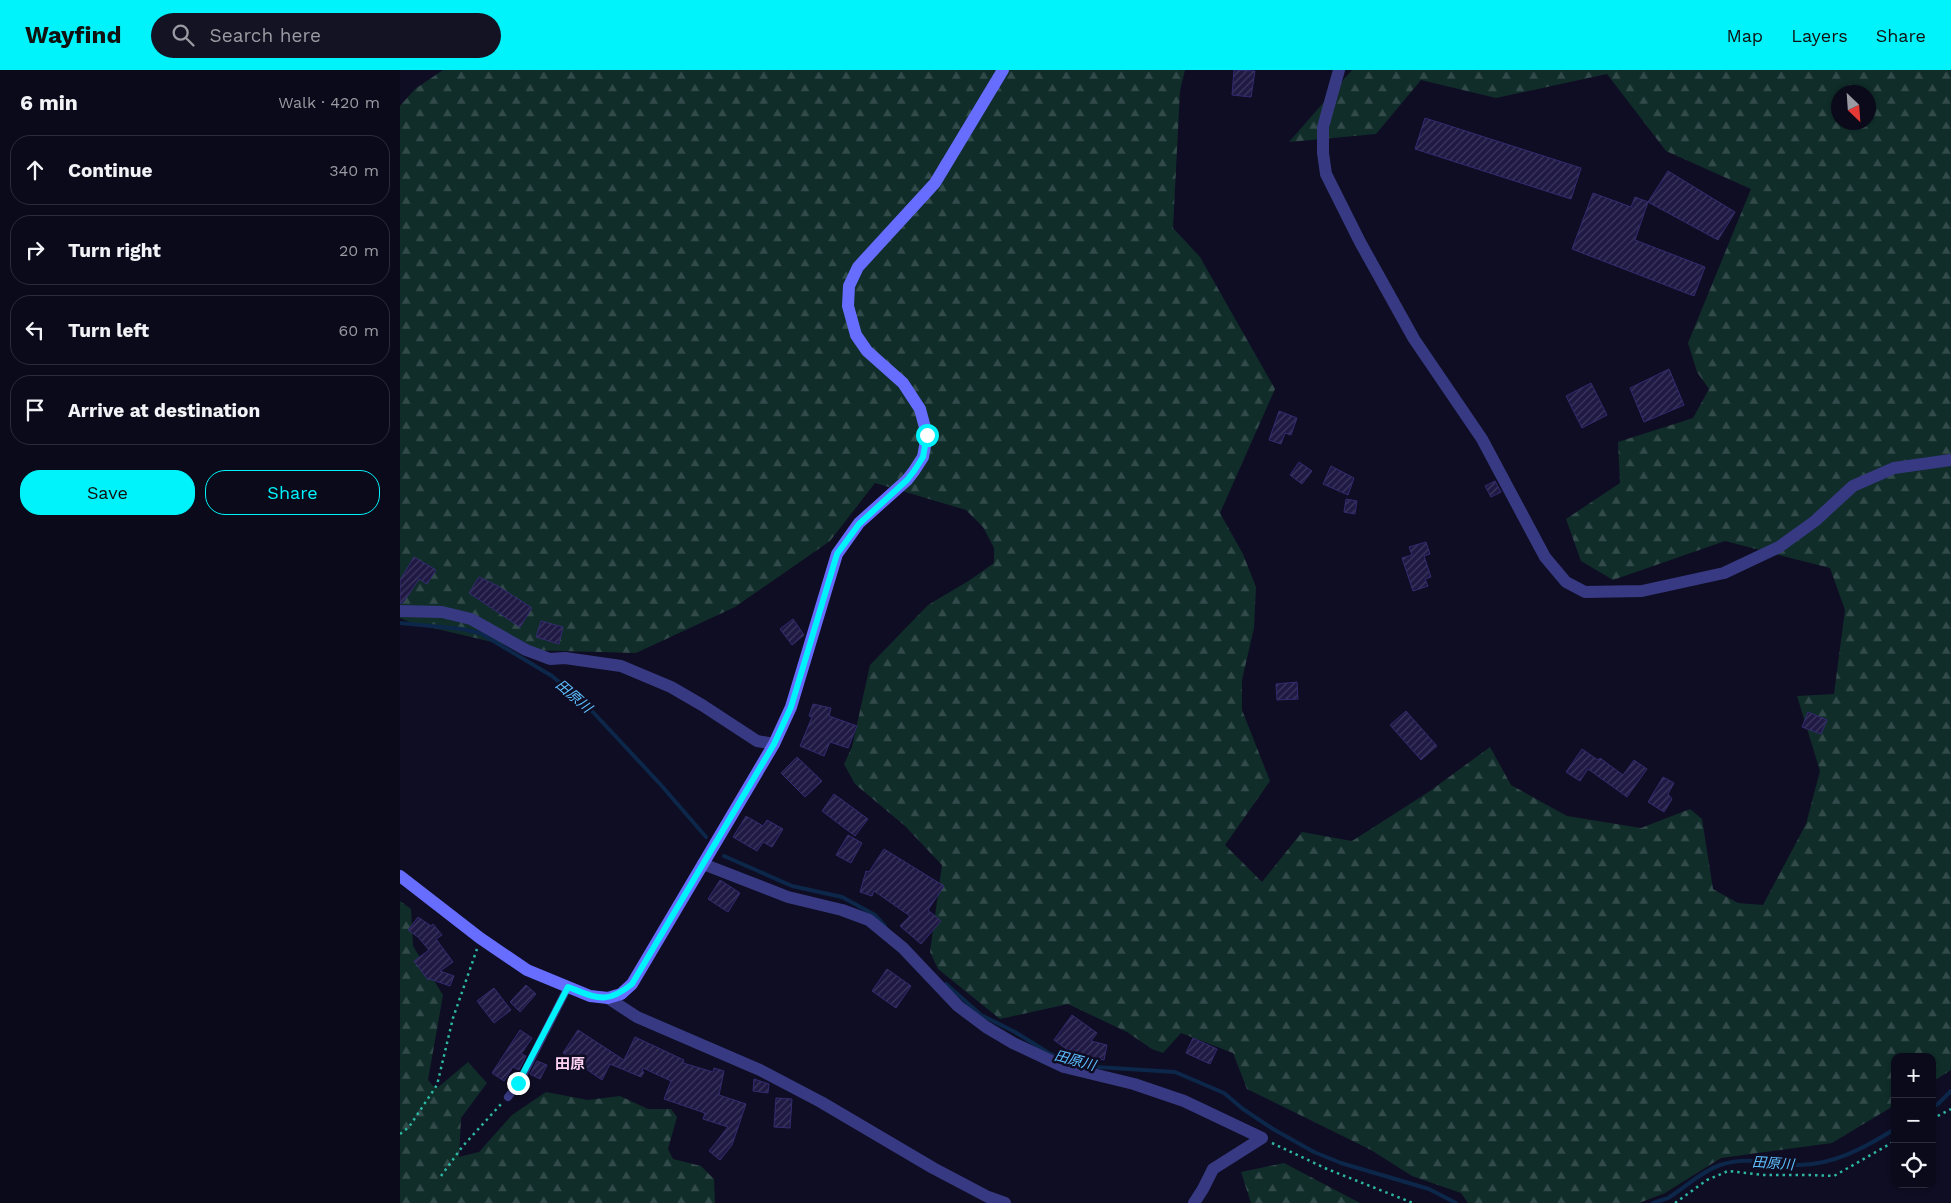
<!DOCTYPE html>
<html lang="en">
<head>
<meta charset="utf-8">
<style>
  body { margin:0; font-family:"Work Sans","Noto Sans JP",sans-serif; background:#141323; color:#f1f3f6 }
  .controls { position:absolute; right:15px; bottom:15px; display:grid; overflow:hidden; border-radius:10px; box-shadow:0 1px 4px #0004 }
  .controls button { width:45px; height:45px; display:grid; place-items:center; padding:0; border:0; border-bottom:1px solid #2b2b39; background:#0b0a1a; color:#f1f3f6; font:25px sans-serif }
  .compass { position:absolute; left:1431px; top:15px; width:45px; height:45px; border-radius:50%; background:#0b0a1a; box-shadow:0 1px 4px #0004; rotate:155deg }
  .stop { position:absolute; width:15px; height:15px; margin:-11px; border:4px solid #00f3fa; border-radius:50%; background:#fff }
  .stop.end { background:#00f3fa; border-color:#fff; box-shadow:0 1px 5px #0008 }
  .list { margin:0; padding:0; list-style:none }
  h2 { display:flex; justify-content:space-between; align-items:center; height:65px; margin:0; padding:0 20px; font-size:21px }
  h2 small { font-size:16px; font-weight:400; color:#9a9aa2 }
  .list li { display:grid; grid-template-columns:32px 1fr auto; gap:15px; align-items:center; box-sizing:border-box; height:70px; margin:0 10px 10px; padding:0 10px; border:1px solid #2b2b39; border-radius:20px }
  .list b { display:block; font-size:19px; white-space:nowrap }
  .list em { font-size:16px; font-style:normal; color:#9a9aa2 }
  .actions { display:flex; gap:10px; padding:15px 20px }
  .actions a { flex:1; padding:11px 0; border:1px solid #00f3fa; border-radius:20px; text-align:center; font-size:18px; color:#00f3fa }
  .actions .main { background:#00f3fa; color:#111 }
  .icon { flex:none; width:28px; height:28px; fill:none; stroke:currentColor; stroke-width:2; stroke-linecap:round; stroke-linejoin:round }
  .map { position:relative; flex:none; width:1551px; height:1133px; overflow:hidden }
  header { display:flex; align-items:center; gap:30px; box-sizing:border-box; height:70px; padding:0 25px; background:#00f3fa; color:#111 }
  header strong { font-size:24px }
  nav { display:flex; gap:28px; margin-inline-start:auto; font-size:18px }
  .search { width:350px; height:45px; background:#141323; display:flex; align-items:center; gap:12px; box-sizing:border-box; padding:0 18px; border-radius:28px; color:#9a9aa2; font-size:19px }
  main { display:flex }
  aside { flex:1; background:#0b0a1a }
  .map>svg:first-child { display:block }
</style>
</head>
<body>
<header>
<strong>Wayfind</strong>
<div class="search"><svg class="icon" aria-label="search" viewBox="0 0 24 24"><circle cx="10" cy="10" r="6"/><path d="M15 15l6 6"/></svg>Search here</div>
<nav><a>Map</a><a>Layers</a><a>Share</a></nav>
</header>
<main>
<aside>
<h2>6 min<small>Walk · 420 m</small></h2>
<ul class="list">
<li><svg class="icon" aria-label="ahead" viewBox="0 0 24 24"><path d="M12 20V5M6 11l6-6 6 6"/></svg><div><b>Continue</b></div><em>340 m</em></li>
<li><svg class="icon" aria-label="right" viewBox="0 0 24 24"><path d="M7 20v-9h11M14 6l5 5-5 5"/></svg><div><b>Turn right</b></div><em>20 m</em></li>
<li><svg class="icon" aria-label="left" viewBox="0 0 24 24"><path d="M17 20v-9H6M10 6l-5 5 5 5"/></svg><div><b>Turn left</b></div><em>60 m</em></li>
<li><svg class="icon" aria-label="arrive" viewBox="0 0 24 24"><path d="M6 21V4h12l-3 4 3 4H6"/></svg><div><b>Arrive at destination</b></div></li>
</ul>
<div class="actions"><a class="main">Save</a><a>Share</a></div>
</aside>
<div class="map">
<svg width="1551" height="1133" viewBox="0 0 1551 1133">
  <defs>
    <pattern id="forest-firs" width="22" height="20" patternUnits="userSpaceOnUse" patternTransform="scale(1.25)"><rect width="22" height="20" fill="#102d2a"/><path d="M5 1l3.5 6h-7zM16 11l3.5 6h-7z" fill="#324a4a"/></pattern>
    <pattern id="building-hatch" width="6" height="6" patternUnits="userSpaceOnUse" patternTransform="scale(1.25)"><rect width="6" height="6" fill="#1f1944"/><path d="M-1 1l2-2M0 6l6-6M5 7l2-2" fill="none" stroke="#3e3960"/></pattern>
  </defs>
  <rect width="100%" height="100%" fill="#0f0d23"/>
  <path fill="url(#forest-firs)" fill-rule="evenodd" d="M43 0H785L780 21 773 158 800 187 875 319 820 443 843 484 856 517 854 558 842 610V640L870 711 825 775 862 812 902 762 952 771 1030 721 1090 677 1111 715 1167 746 1241 758 1290 739 1302 749 1313 819 1338 833 1363 835 1406 754 1420 701 1397 626 1434 624 1445 540 1430 498 1325 471 1213 510 1181 491 1166 449 1220 413 1218 372 1293 348 1309 319 1297 302 1288 273 1351 119 1266 81 1207 4 1096 28 1021 10 976 64 889 72 952 0H1551V1000L1532 1012V987H1495V1035L1432 1073 1321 1088 1265 1123 1239 1133H1068L1061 1123 1012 1106 971 1080 847 1019 833 983 781 963 763 983 752 979 727 962 668 934 600 949 538 899 530 882 542 795 505 756 455 714 444 694 452 677 470 595 528 535 570 510 594 493V478L583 457 566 440 475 413 430 471 335 537 236 583 126 580 12 553 0 548V36L15 19ZM1438 22H1468V52H1438Z
    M0 831 11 839 13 876 43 925 28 1010 36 1019 68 992 87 1013 61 1048 59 1087 79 1082 112 1045 146 1022 188 1030 220 1026 248 1039H271L277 1047 268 1079 273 1089 301 1096 314 1109 315 1133H0Z
    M884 1093 960 1133H851L841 1102Z"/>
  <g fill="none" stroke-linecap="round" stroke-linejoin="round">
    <path stroke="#0c2749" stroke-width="4" d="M0 553 62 559 80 563 152 606 175 625 192 641 261 715 306 767
      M324 786 392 816 442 827 475 845 485 856
      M546 914 581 945 615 962 652 985 697 997 775 1002 824 1023 843 1039 873 1059 914 1082 941 1093 1029 1119 1056 1133
      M1532 1037 1538 1034 1551 1021
      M1253 1133C1258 1131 1263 1130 1268 1128 1285 1118 1300 1102 1320 1095 1348 1086 1369 1094 1396 1095 1432 1096 1466 1077 1495 1059"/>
  </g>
  <path fill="url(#building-hatch)" stroke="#332b70" d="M834 0 855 1 851 27 832 25Z
    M1025 48 1181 98 1171 129 1015 79Z
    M1268 101 1335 142 1318 170 1248 132Z
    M1193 123 1231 137 1235 127 1248 132 1235 170 1305 197 1294 226 1172 179Z
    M1269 299 1284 335 1244 352 1230 318Z
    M1191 313 1207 345 1182 358 1166 326Z
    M879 341 897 348 891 365 885 363 881 374 869 370Z
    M899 392 912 401 902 414 890 405Z
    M931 396 954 408 948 425 923 414Z
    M1095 411 1101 422 1091 427 1085 416Z
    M946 429 957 431 955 444 944 442Z
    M1026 472 1030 484 1024 486 1031 507 1025 509 1028 516 1013 521 1002 488 1012 485 1009 477Z
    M14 487 36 500 27 514 19 509 3 533H0V510Z
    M79 507 98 516 132 538 120 557 69 523Z
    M393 549 404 565 392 575 380 559Z
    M141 551 163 557 159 574 136 567Z
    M897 612 898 629 877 630 876 614Z
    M413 634 431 638 429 646 457 656 448 678 430 672 424 686 400 676 412 647 409 646Z
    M1006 641 1037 676 1021 690 990 655Z
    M1408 642 1427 650 1421 664 1402 657Z
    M1182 679 1198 690 1200 688 1223 705 1234 690 1247 699 1227 727 1188 699 1180 711 1166 702Z
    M397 687 422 711 405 727 381 703Z
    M1263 707 1274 713 1268 724 1272 729 1264 742 1248 732Z
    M434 724 468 749 455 766 422 741Z
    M346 746 363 756 367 750 383 759 372 777 363 772 357 781 333 767Z
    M448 765 462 773 451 793 436 785Z
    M484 779 544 816 528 840 541 851 521 874 500 856 510 846 474 821 472 826 460 822 466 801 469 802Z
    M320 810 340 823 328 842 308 829Z
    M18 847 31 856 33 854 42 865 36 869 53 892 40 901 54 906 50 916 30 909 28 910 14 891 29 880 18 867 8 860Z
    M487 899 511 916 496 938 472 921Z
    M126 915 136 924 120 942 110 932Z
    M94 918 111 940 94 953 77 931Z
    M672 945 697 963 691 971 707 975 704 990 680 986 679 988 654 970Z
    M120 960 132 968 121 984 126 986 119 1000 113 997 104 1011 92 1003Z
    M178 960 224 990 235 967 284 990 283 993 313 1002 314 998 324 1001 319 1025 346 1034 332 1075 320 1090 309 1081 328 1057 303 1049 305 1043 264 1029 271 1011 243 998 242 1001 244 1002 241 1007 210 994 202 1010 163 983Z
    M793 968 817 979 810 994 786 983Z
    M137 991 147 995 140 1009 130 1004Z
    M354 1009 369 1014 368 1023 353 1021Z
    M376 1028 392 1029 390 1058 374 1057Z"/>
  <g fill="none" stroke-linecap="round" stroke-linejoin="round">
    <path stroke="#2cb6a4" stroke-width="2.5" stroke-dasharray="2.5 4" stroke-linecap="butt" d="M1532 1049 1551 1039
      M0 1064 9 1057 37 1015 53 948 77 879
      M872 1073 927 1099 1013 1133
      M41 1106 62 1077 102 1033
      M1275 1133 1307 1110 1328 1101 1363 1105H1412L1434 1106 1495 1071"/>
    <path stroke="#373a83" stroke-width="8" d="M108 1027 119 1013 168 917"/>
    <path stroke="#373a83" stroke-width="12" d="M939 0 923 57V83L926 104 960 172 1014 269 1082 369 1145 487 1166 512 1185 522 1242 521 1324 503 1379 477 1415 451 1453 416 1494 398 1551 390
      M0 541 42 542 71 549 126 580 150 589 165 588 221 596 271 617 302 635 357 671 374 674
      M303 794 388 827 442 840 469 850 503 878 558 936 586 957 613 973 664 997 734 1014 784 1031 862 1068 813 1099 803 1119 794 1133
      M208 928 237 947 360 1000 421 1032 533 1098 588 1127 605 1133"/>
    <path stroke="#666dff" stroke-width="12" d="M0 806 80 868 127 900 190 926 208 928 221 924 232 914 374 674 391 637 437 484 459 453 507 410 514 401 523 387 527 365 520 339 503 313 467 281 456 265 448 236 449 216 458 197 535 113 603 0"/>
  </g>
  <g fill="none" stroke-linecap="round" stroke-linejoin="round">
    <path stroke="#00f3fa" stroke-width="6" d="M118 1013 168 917C197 928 206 935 232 914L374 674 391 637 437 484 459 454 507 410 514 401 523 387 527 365"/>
  </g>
  <g text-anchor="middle" stroke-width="5" stroke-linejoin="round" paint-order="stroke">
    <g font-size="14" font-style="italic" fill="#5dc0ff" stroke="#0f0d23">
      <text transform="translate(174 626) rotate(41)" y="5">田原川</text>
      <text transform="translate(675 990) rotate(15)" y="5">田原川</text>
      <text transform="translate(1373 1093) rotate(4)" y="5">田原川</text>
    </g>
    <g font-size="15" font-weight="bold" fill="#ffd1f2" stroke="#0f0d23">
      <text x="170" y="999">田原</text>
    </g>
  </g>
</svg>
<div class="controls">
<button>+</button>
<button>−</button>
<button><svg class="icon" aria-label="locate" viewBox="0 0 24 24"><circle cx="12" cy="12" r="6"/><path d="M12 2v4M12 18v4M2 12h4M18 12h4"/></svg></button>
</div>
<svg class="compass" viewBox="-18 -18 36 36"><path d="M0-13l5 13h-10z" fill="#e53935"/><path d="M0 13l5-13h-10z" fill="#9a9aa2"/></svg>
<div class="stop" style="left:527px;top:365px"></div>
<div class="stop end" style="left:118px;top:1013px"></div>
</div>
</main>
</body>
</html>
